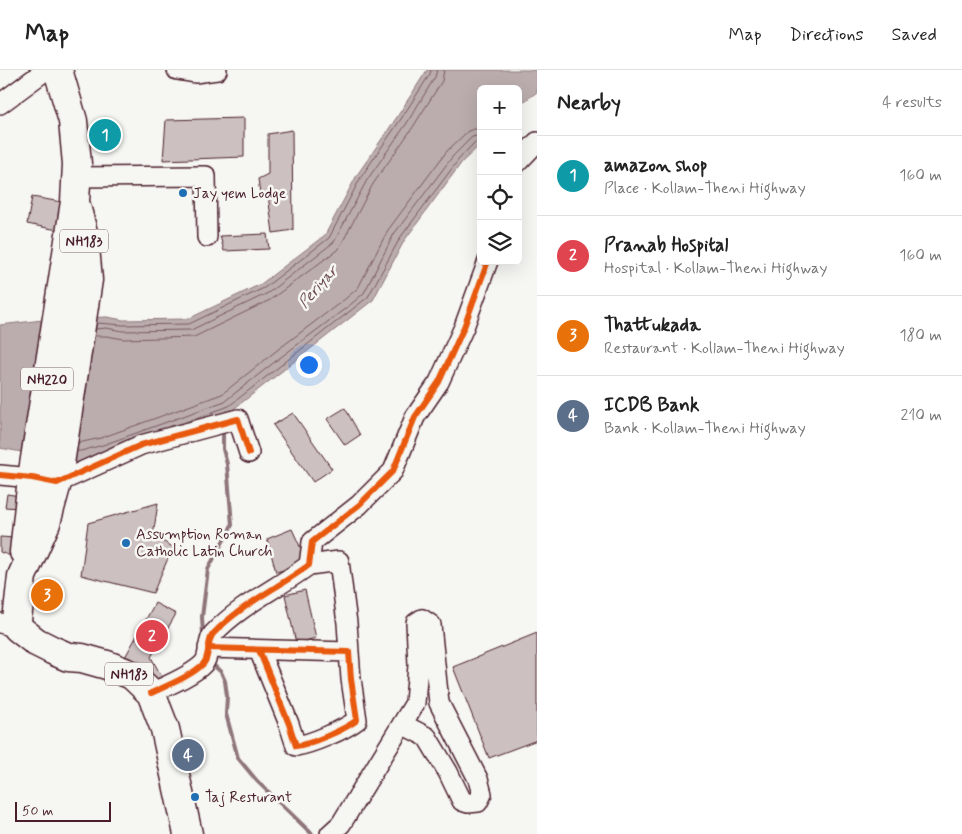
<!DOCTYPE html>
<html lang="en">
<head>
<meta charset="utf-8">
<style>
  body { margin:0; font-family:Mynerve,sans-serif; background:#f2f2f2; color:#222 }
  .controls { position:absolute; right:15px; top:15px; display:grid; overflow:hidden; border-radius:8px; box-shadow:0 5px 20px #0002 }
  .controls button { width:45px; height:45px; display:grid; place-items:center; padding:0; border:0; border-bottom:1px solid #e0e0e0; background:#fff; color:#222; font:25px sans-serif }
  .scale { position:absolute; left:15px; bottom:12px; width:96px; box-sizing:border-box; padding-left:5px; border:2px solid #4a1f2b; border-top:0; font-size:14px; line-height:18px; white-space:nowrap; color:#4a1f2b; -webkit-text-stroke:4px #f6f6f2; paint-order:stroke }
  .you { position:absolute; left:308px; top:294px; width:18px; height:18px; margin:-12px; border:4px solid #fff; border-radius:50%; background:#1a73e8; box-shadow:0 0 0 8px #1a73e833 }
  .badge { display:grid; place-items:center; width:32px; height:32px; border-radius:50%; background:#7c3aed; color:#fff; font-size:16px; font-weight:700 }
  .pin { position:absolute; translate:-50% -50%; border:2px solid #fff; box-shadow:0 1px 5px #0006 }
  .list { margin:0; padding:0; list-style:none }
  h2 { display:flex; justify-content:space-between; align-items:center; height:65px; margin:0; padding:0 20px; font-size:21px }
  h2 small { font-size:16px; font-weight:400; color:#767676 }
  .list li { display:grid; grid-template-columns:32px 1fr auto; gap:15px; align-items:center; box-sizing:border-box; height:80px; padding:0 20px; border-top:1px solid #e0e0e0 }
  .list b { display:block; font-size:19px; white-space:nowrap }
  .list p { margin:0; font-size:16px; white-space:nowrap; color:#767676 }
  .list em { font-size:16px; font-style:normal; color:#767676 }
  .icon { flex:none; width:28px; height:28px; fill:none; stroke:currentColor; stroke-width:2; stroke-linecap:round; stroke-linejoin:round }
  .map { position:relative; flex:none; width:537px; height:764px; overflow:hidden }
  header { display:flex; align-items:center; gap:30px; box-sizing:border-box; height:70px; padding:0 25px; background:#fff; border-bottom:1px solid #e0e0e0 }
  header strong { font-size:24px }
  nav { display:flex; gap:28px; margin-inline-start:auto; font-size:18px }
  main { display:flex }
  aside { flex:1; background:#fff }
  .map>svg:first-child { display:block }
</style>
</head>
<body>
<header>
<strong>Map</strong>
<nav><a>Map</a><a>Directions</a><a>Saved</a></nav>
</header>
<main>
<div class="map">
<svg width="537" height="764" viewBox="0 0 537 764">
  <rect width="100%" height="100%" fill="#f6f6f2"/>
  <filter id="ink" filterUnits="userSpaceOnUse"><feTurbulence type="fractalNoise" baseFrequency=".02" numOctaves="2"/><feDisplacementMap in="SourceGraphic" scale="10" xChannelSelector="R" yChannelSelector="G"/><feConvolveMatrix kernelMatrix="1 2 1 2 8 2 1 2 1" color-interpolation-filters="sRGB"/></filter>
  <g filter="url(#ink)">
    <path fill="#bbadae" stroke="#8e747a" d="M427 0H537V22L518 36V19H481V74L462 92 404 171 373 230 231 341 106 386 81 393 0 378V255L51 249 107 247 123 250 188 249 261 214 325 165 357 105 397 47Z"/>
    <g fill="none" stroke-linecap="round" stroke-linejoin="round">
      <path stroke="#77585f" stroke-width="1" d="M97 253 123 255 189 254 264 218 329 168 361 107 401 49 430 4 431 0
        M96 259 106 258 123 261 191 260 268 223 334 172 367 110 407 53 435 7 437 0
        M95 266H106L124 269 194 267 270 230 337 180 342 173 373 114 413 57 442 11 444 0
        M186 352 229 336 368 227 400 168 459 89 475 72 481 71
        M78 373 101 368 222 324 276 281 345 229 358 218 388 160 447 81 468 61 481 57
        M77 381H81L103 375 225 331 281 287 350 235 364 223 394 164 453 86 472 67 481 65"/>
      <path stroke="#8e747a" stroke-width="4" d="M203 565 202 547 208 499 232 455 227 394 223 379V361
        M210 592 221 602 225 611 227 626 226 644 238 688 257 711 312 764"/>
    </g>
    <path fill="#ccc1c0" stroke="#4a1f2b" d="M244 48V87L163 90 166 50Z
      M108 56 110 72 101 74 100 58Z
      M292 60 293 160 273 163 268 125 260 123 258 109 268 104V64Z
      M32 127 68 133 63 161 27 154Z
      M267 164 269 179 224 181 220 166Z
      M345 338 360 365 345 375 327 349Z
      M293 343 332 399 313 412 273 355Z
      M7 424 20 426 19 438 5 437Z
      M158 433 153 466 173 477 153 523 81 505 88 453Z
      M292 459 308 494 276 502 267 469Z
      M0 467 15 468 11 486 0 482Z
      M305 520 316 568 296 573 285 525Z
      M155 533 176 544 151 587 164 611 156 617 124 589Z
      M537 563V670L489 688 453 597Z"/>
    <g fill="none" stroke-linecap="round" stroke-linejoin="round">
      <g stroke="#4a1f2b" stroke-width="22">
        <path id="minor" d="M177 0 195 3 217 0
          M0 34 46 0
          M518 92 537 72
          M76 107 206 106 207 167
          M0 405 32 408 57 413 141 375 238 349 249 383
          M309 495 339 491 347 553 349 582
          M0 553 18 558
          M208 578 349 582 351 609 357 650C344 660 311 674 296 676L289 654 259 580
          M151 623C166 616 192 606 204 593 210 585 207 571 213 564 240 535 278 518 309 495L312 472 359 435 393 401 415 347 439 312 464 257 488 191
          M330 764 341 754 415 633 418 595 416 553 422 549 431 555 439 633 478 709 482 724 478 732 468 733 462 731 448 702 427 667 402 654"/>
      </g>
      <g stroke="#4a1f2b" stroke-width="31">
        <path id="highway" d="M75 132 84 166 88 210 57 413 46 453 22 506 17 550 18 558 36 572 52 580 68 587 82 588 107 595 132 605 151 623 165 659 188 764
          M24 482 32 408 75 132 77 94 73 51 58 0"/>
      </g>
      <use href="#minor" stroke="#f6f6f2" stroke-width="19"/>
      <use href="#highway" stroke="#f6f6f2" stroke-width="28"/>
      <g stroke="#f6f6f2" stroke-width="9">
        <path id="cycleway" d="M0 405 32 408 57 413 141 375 238 349 249 383
          M208 578 349 582 351 609 357 650C344 660 311 674 296 676L289 654 259 580
          M151 623C166 616 192 606 204 593 210 585 207 571 213 564 240 535 278 518 309 495L312 472 359 435 393 401 415 347 439 312 464 257 488 191"/>
      </g>
      <use href="#cycleway" stroke="#e8590c" stroke-width="6"/>
    </g>
  </g>
  <g fill="#1f6fb2" stroke="#f6f6f2" stroke-width="2">
    <circle cx="183" cy="123" r="5"/>
    <circle cx="126" cy="473" r="5"/>
    <circle cx="195" cy="727" r="5"/>
  </g>
  <g text-anchor="middle" stroke-width="5" stroke-linejoin="round" paint-order="stroke">
    <g fill="#f6f6f2" stroke="#7e6067" stroke-width="1">
      <rect x="60" y="159.5" width="48" height="23" rx="4"/>
      <rect x="21" y="297.5" width="52" height="23" rx="4"/>
      <rect x="105" y="592.5" width="48" height="23" rx="4"/>
    </g>
    <g font-size="14" font-weight="bold" fill="#4a1f2b">
      <text x="84" y="176">NH183</text>
      <text x="47" y="314">NH220</text>
      <text x="129" y="609">NH183</text>
    </g>
    <g font-size="15" fill="#4a1f2b" stroke="#f6f6f2" text-anchor="start">
      <text x="193" y="128">Jay yem Lodge</text>
      <text x="136" y="469">Assumption Roman<tspan x="136" dy="17">Catholic Latin Church</tspan></text>
      <text x="205" y="732">Taj Resturant</text>
    </g>
    <g font-size="16" font-style="italic" fill="#6c4a52" stroke="#f6f6f2">
      <text transform="translate(317 216) rotate(-48)" y="6">Periyar</text>
    </g>
  </g>
</svg>
<div class="controls">
<button>+</button>
<button>−</button>
<button><svg class="icon" aria-label="locate" viewBox="0 0 24 24"><circle cx="12" cy="12" r="6"/><path d="M12 2v4M12 18v4M2 12h4M18 12h4"/></svg></button>
<button><svg class="icon" aria-label="layers" viewBox="0 0 24 24"><path d="M12 4l9 5-9 5-9-5zM3 14l9 5 9-5"/></svg></button>
</div>
<div class="scale">50 m</div>
<div class="you"></div>
<div class="pin badge" style="left:105px;top:65px;background:#0f9aa8">1</div>
<div class="pin badge" style="left:152px;top:566px;background:#e0444e">2</div>
<div class="pin badge" style="left:47px;top:525px;background:#e8710a">3</div>
<div class="pin badge" style="left:188px;top:685px;background:#5c6f8a">4</div>
</div>
<aside>
<h2>Nearby<small>4 results</small></h2>
<ul class="list">
<li><span class="badge" style="background:#0f9aa8">1</span><div><b>amazon shop</b><p>Place · Kollam-Theni Highway</p></div><em>160 m</em></li>
<li><span class="badge" style="background:#e0444e">2</span><div><b>Pranab Hospital</b><p>Hospital · Kollam-Theni Highway</p></div><em>160 m</em></li>
<li><span class="badge" style="background:#e8710a">3</span><div><b>Thattukada</b><p>Restaurant · Kollam-Theni Highway</p></div><em>180 m</em></li>
<li><span class="badge" style="background:#5c6f8a">4</span><div><b>ICDB Bank</b><p>Bank · Kollam-Theni Highway</p></div><em>210 m</em></li>
</ul>
</aside>
</main>
</body>
</html>
